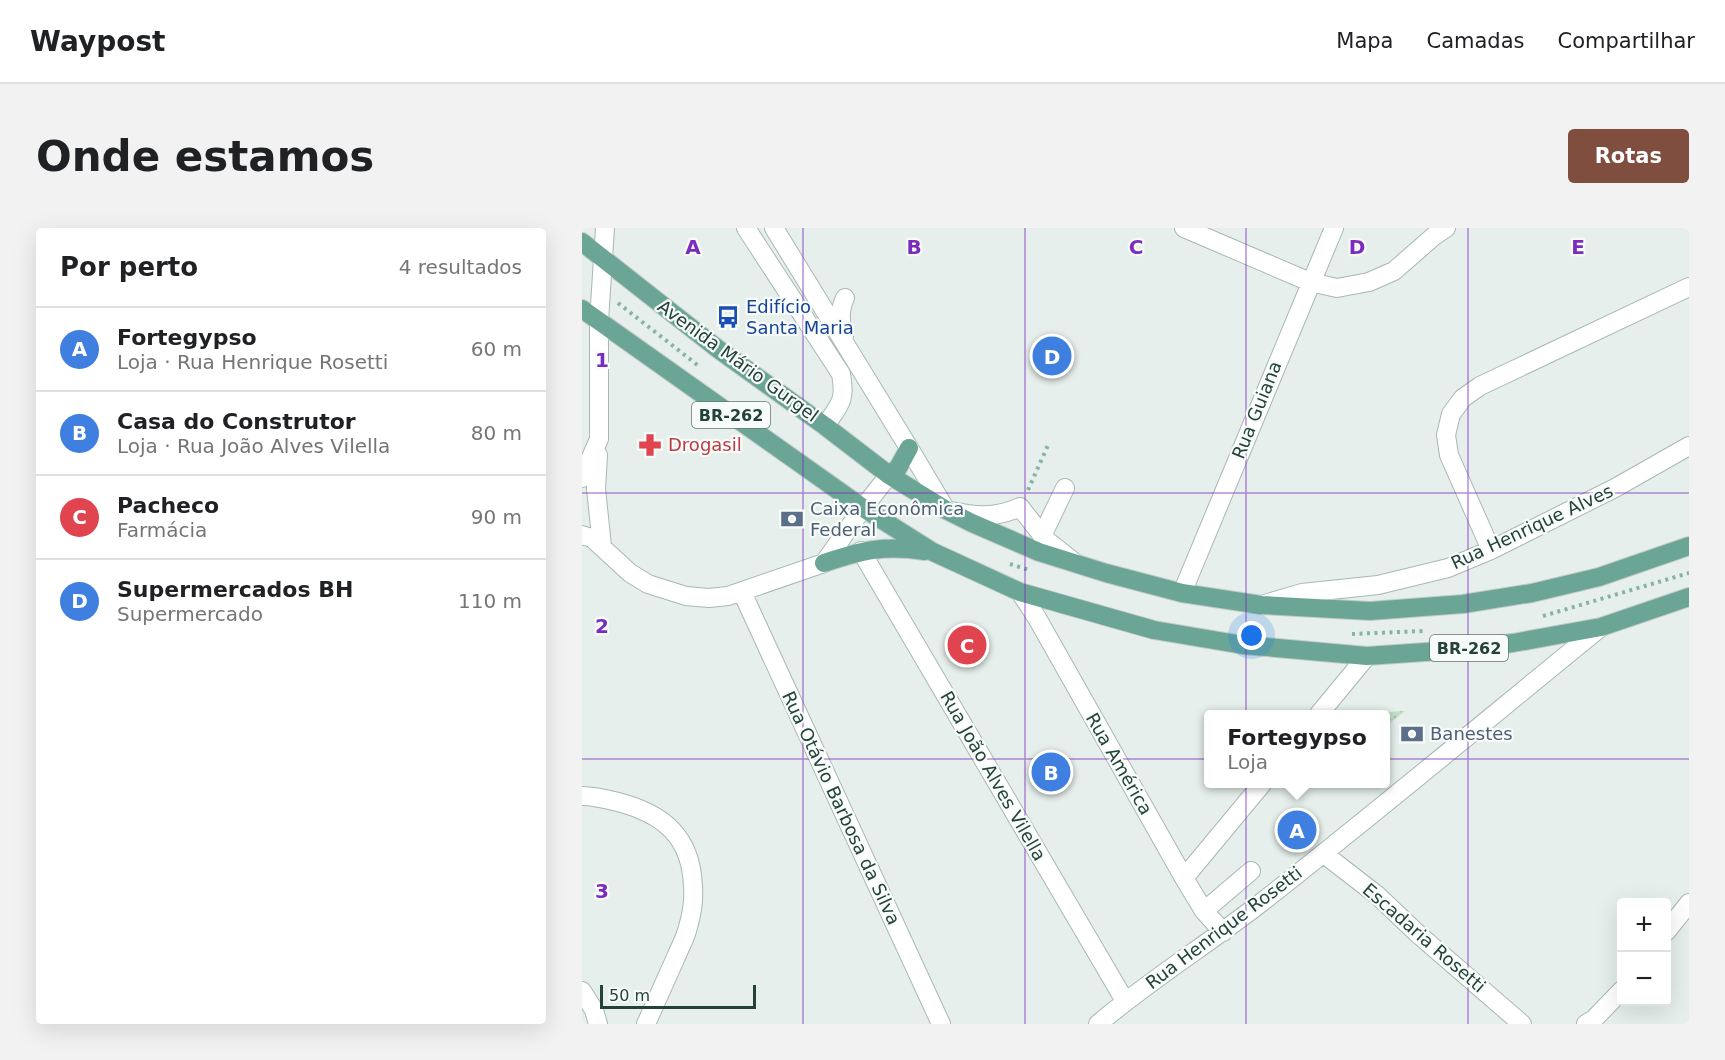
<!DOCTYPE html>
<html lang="pt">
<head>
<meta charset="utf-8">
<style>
  body { margin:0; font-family:"DejaVu Sans",sans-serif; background:#f2f2f2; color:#202124 }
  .controls { position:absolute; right:18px; bottom:18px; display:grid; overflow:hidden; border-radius:6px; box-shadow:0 6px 24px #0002 }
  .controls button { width:54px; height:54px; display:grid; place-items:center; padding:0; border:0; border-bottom:2px solid #e0e0e0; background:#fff; color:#202124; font:30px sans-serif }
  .scale { position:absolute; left:18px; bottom:15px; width:156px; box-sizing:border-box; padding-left:6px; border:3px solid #24423a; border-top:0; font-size:16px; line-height:21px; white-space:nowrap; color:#24423a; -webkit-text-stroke:4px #f7fbf9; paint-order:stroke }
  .you { position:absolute; left:670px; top:408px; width:21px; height:21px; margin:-15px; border:4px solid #fff; border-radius:50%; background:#1a73e8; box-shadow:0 0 0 9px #1a73e833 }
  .badge { display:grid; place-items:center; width:39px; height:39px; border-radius:50%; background:#7f4e3f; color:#fff; font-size:20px; font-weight:700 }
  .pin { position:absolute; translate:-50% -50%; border:3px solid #fff; box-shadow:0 2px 6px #0006 }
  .popup { position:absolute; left:622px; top:482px; width:186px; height:78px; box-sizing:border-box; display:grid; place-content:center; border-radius:6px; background:#fff; filter:drop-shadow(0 2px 4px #0005); font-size:20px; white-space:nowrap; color:#757577 }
  .popup b { font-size:22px; color:#202124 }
  .popup::after { content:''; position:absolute; left:50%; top:100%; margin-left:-12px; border:12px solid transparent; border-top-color:#fff }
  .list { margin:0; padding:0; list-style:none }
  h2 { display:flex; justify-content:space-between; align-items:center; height:78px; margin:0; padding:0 24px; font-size:26px }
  h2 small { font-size:20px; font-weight:400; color:#757577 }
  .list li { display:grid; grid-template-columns:39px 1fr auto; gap:18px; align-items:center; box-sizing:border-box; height:84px; padding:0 24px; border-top:2px solid #e0e0e0 }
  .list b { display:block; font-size:22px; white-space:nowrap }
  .list p { margin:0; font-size:20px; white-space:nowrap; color:#757577 }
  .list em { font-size:20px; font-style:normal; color:#757577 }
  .map { position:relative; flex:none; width:1107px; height:796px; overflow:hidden; border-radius:6px }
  header { display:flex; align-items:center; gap:36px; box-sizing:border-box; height:84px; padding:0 30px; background:#fff; border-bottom:2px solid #e0e0e0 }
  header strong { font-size:28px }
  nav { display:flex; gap:33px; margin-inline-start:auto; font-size:21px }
  .intro { display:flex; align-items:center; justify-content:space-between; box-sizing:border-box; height:144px; padding:0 36px }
  h1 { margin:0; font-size:42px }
  .button { padding:15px 27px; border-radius:6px; background:#7f4e3f; color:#fff; font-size:21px; font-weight:700 }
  main { display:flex; gap:36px; padding:0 36px }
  aside { flex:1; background:#fff; border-radius:6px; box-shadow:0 6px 24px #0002 }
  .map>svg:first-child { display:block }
</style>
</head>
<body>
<header>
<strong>Waypost</strong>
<nav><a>Mapa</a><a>Camadas</a><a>Compartilhar</a></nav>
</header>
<div class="intro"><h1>Onde estamos</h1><a class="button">Rotas</a></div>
<main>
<aside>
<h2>Por perto<small>4 resultados</small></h2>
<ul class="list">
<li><span class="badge" style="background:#3f7fe0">A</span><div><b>Fortegypso</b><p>Loja · Rua Henrique Rosetti</p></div><em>60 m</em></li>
<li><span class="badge" style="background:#3f7fe0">B</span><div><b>Casa do Construtor</b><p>Loja · Rua João Alves Vilella</p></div><em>80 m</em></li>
<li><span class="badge" style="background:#e0444e">C</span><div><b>Pacheco</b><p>Farmácia</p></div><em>90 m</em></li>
<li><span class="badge" style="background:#3f7fe0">D</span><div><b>Supermercados BH</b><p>Supermercado</p></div><em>110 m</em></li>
</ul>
</aside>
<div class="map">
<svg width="1107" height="796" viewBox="0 0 1107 796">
  <defs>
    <pattern id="grass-dots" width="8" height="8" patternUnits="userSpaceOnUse" patternTransform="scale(1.5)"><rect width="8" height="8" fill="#bfe0c8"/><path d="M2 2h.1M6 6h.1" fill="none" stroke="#a4c1ad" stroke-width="1.8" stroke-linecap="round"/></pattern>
  </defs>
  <rect width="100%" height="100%" fill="#e6efeb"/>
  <path fill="url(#grass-dots)" d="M823 483 804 498V486H772Z"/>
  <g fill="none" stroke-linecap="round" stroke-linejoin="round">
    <g stroke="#a8b8b2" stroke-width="20">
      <path id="minor" d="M164 0 259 146C264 173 258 176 243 198
        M192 0 327 220 364 282C391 288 412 291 438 279L463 311 492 334
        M602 0 728 54 755 60 787 54 812 43 852 8 864 0
        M262 108C258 95 257 82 263 70
        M16 227 14 261 20 318
        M0 250 17 211V93L23 0
        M0 307 10 310 48 345 66 356 104 368 127 370 146 368 242 335 281 280 307 247
        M460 308 483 260
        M909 322 867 227 864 207 869 186 881 170 898 158 1107 59
        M279 323 543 773
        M160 364 359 796
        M438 364 455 390 602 650 622 683 641 704
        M600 365 752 0
        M683 376 720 365 796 357 866 340 909 322 1033 260 1107 218
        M737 486 785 428
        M0 568C12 568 24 571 36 574 82 586 109 609 111 658 112 672 110 686 106 699 104 709 98 719 94 729 84 751 74 774 64 796
        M742 626 795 667 836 706 940 796
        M602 650 680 556
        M622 683 669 643
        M1084 704 1107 675
        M0 763 12 782 16 796
        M516 796C568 752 626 716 680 674 795 584 906 491 1019 399
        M1004 796 1012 791 1040 762"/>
    </g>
    <g stroke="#c2cac8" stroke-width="20">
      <path id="major" d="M0 14 136 121 243 198 307 247 364 282 390 295 457 324 524 345 600 365 679 377 788 383 881 376 950 365 1017 349 1107 318
        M0 81 281 280 351 324 438 364 572 402 661 417 785 428 858 423 931 415 1019 399 1107 369
        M307 247 316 240 327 220
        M242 335C281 322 302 317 343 323"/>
    </g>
    <path stroke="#86b3a5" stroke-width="4" stroke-dasharray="3 4.5" stroke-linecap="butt" d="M36 75 118 139
      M446 262 467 215
      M428 336 447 342
      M961 388 1107 345
      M770 406 841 403"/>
    <use href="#minor" stroke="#fff" stroke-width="18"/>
    <use href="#major" stroke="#6aa596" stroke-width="18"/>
  </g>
  <path fill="none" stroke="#7b2cbf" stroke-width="1.5" stroke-opacity="0.55" d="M221 0V796M443 0V796M664 0V796M886 0V796M0 265H1107M0 531H1107"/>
  <defs>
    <g id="bus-bare" transform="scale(1.8)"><path d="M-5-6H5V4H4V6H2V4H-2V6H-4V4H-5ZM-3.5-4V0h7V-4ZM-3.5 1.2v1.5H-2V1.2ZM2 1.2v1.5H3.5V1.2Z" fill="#1a4fb4" stroke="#f7fbf9" stroke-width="2.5" paint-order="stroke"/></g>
    <g id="pharmacy-bare" transform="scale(1.8)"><path d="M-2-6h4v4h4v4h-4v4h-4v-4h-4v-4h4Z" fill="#e0444e" stroke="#f7fbf9" stroke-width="2.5" paint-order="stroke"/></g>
    <g id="bank-bare" transform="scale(1.8)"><path d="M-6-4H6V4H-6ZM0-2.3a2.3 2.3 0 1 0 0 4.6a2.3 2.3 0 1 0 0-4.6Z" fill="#5c6f8a" stroke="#f7fbf9" stroke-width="2.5" paint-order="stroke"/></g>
  </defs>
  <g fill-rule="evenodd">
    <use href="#bus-bare" x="146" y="89"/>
    <use href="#pharmacy-bare" x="68" y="217"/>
    <use href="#bank-bare" x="210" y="291"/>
    <use href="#bank-bare" x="830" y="506"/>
  </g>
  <g text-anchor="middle" stroke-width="4.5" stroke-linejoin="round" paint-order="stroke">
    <g fill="#f7fbf9" stroke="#637a73" stroke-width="1.5">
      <rect x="110" y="174" width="78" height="26" rx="4.5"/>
      <rect x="848" y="407" width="78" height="26" rx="4.5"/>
    </g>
    <g font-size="16" font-weight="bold" fill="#24423a">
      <text x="149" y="193">BR-262</text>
      <text x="887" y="426">BR-262</text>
    </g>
    <g font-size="18" fill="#164399" stroke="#f7fbf9" text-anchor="start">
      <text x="164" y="85">Edifício<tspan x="164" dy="21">Santa Maria</tspan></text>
    </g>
    <g font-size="18" fill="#24423a" stroke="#f7fbf9">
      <text transform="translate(156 133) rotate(36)" y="6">Avenida Mário Gurgel</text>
      <text transform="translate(675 182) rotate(-68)" y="6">Rua Guiana</text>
      <text transform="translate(950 299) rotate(-25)" y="6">Rua Henrique Alves</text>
      <text transform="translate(537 536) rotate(60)" y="6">Rua América</text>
      <text transform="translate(411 548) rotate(60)" y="6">Rua João Alves Vilella</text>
      <text transform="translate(259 580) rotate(65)" y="6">Rua Otávio Barbosa da Silva</text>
      <text transform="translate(642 700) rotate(-37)" y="6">Rua Henrique Rosetti</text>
      <text transform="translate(842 710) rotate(41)" y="6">Escadaria Rosetti</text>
    </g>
    <g font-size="18" fill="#be3a42" stroke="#f7fbf9" text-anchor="start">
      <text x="86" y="223">Drogasil</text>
    </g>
    <g font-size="18" fill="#4e5e75" stroke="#f7fbf9" text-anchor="start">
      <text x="228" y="287">Caixa Econômica<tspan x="228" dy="21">Federal</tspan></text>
      <text x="848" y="512">Banestes</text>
    </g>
  </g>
  <g font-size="20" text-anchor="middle" font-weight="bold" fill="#7b2cbf" stroke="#f7fbf9" stroke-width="4.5" stroke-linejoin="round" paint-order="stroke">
    <text x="111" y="26">A</text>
    <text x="332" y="26">B</text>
    <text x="554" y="26">C</text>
    <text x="775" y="26">D</text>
    <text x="996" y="26">E</text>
    <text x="20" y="139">1</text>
    <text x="20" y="405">2</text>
    <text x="20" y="670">3</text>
  </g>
</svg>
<div class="controls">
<button>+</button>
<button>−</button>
</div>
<div class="scale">50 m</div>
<div class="you"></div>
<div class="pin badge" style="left:715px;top:602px;background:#3f7fe0">A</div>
<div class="popup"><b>Fortegypso</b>Loja</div>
<div class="pin badge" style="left:469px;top:544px;background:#3f7fe0">B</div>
<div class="pin badge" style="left:385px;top:417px;background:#e0444e">C</div>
<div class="pin badge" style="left:470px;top:128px;background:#3f7fe0">D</div>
</div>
</main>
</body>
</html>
